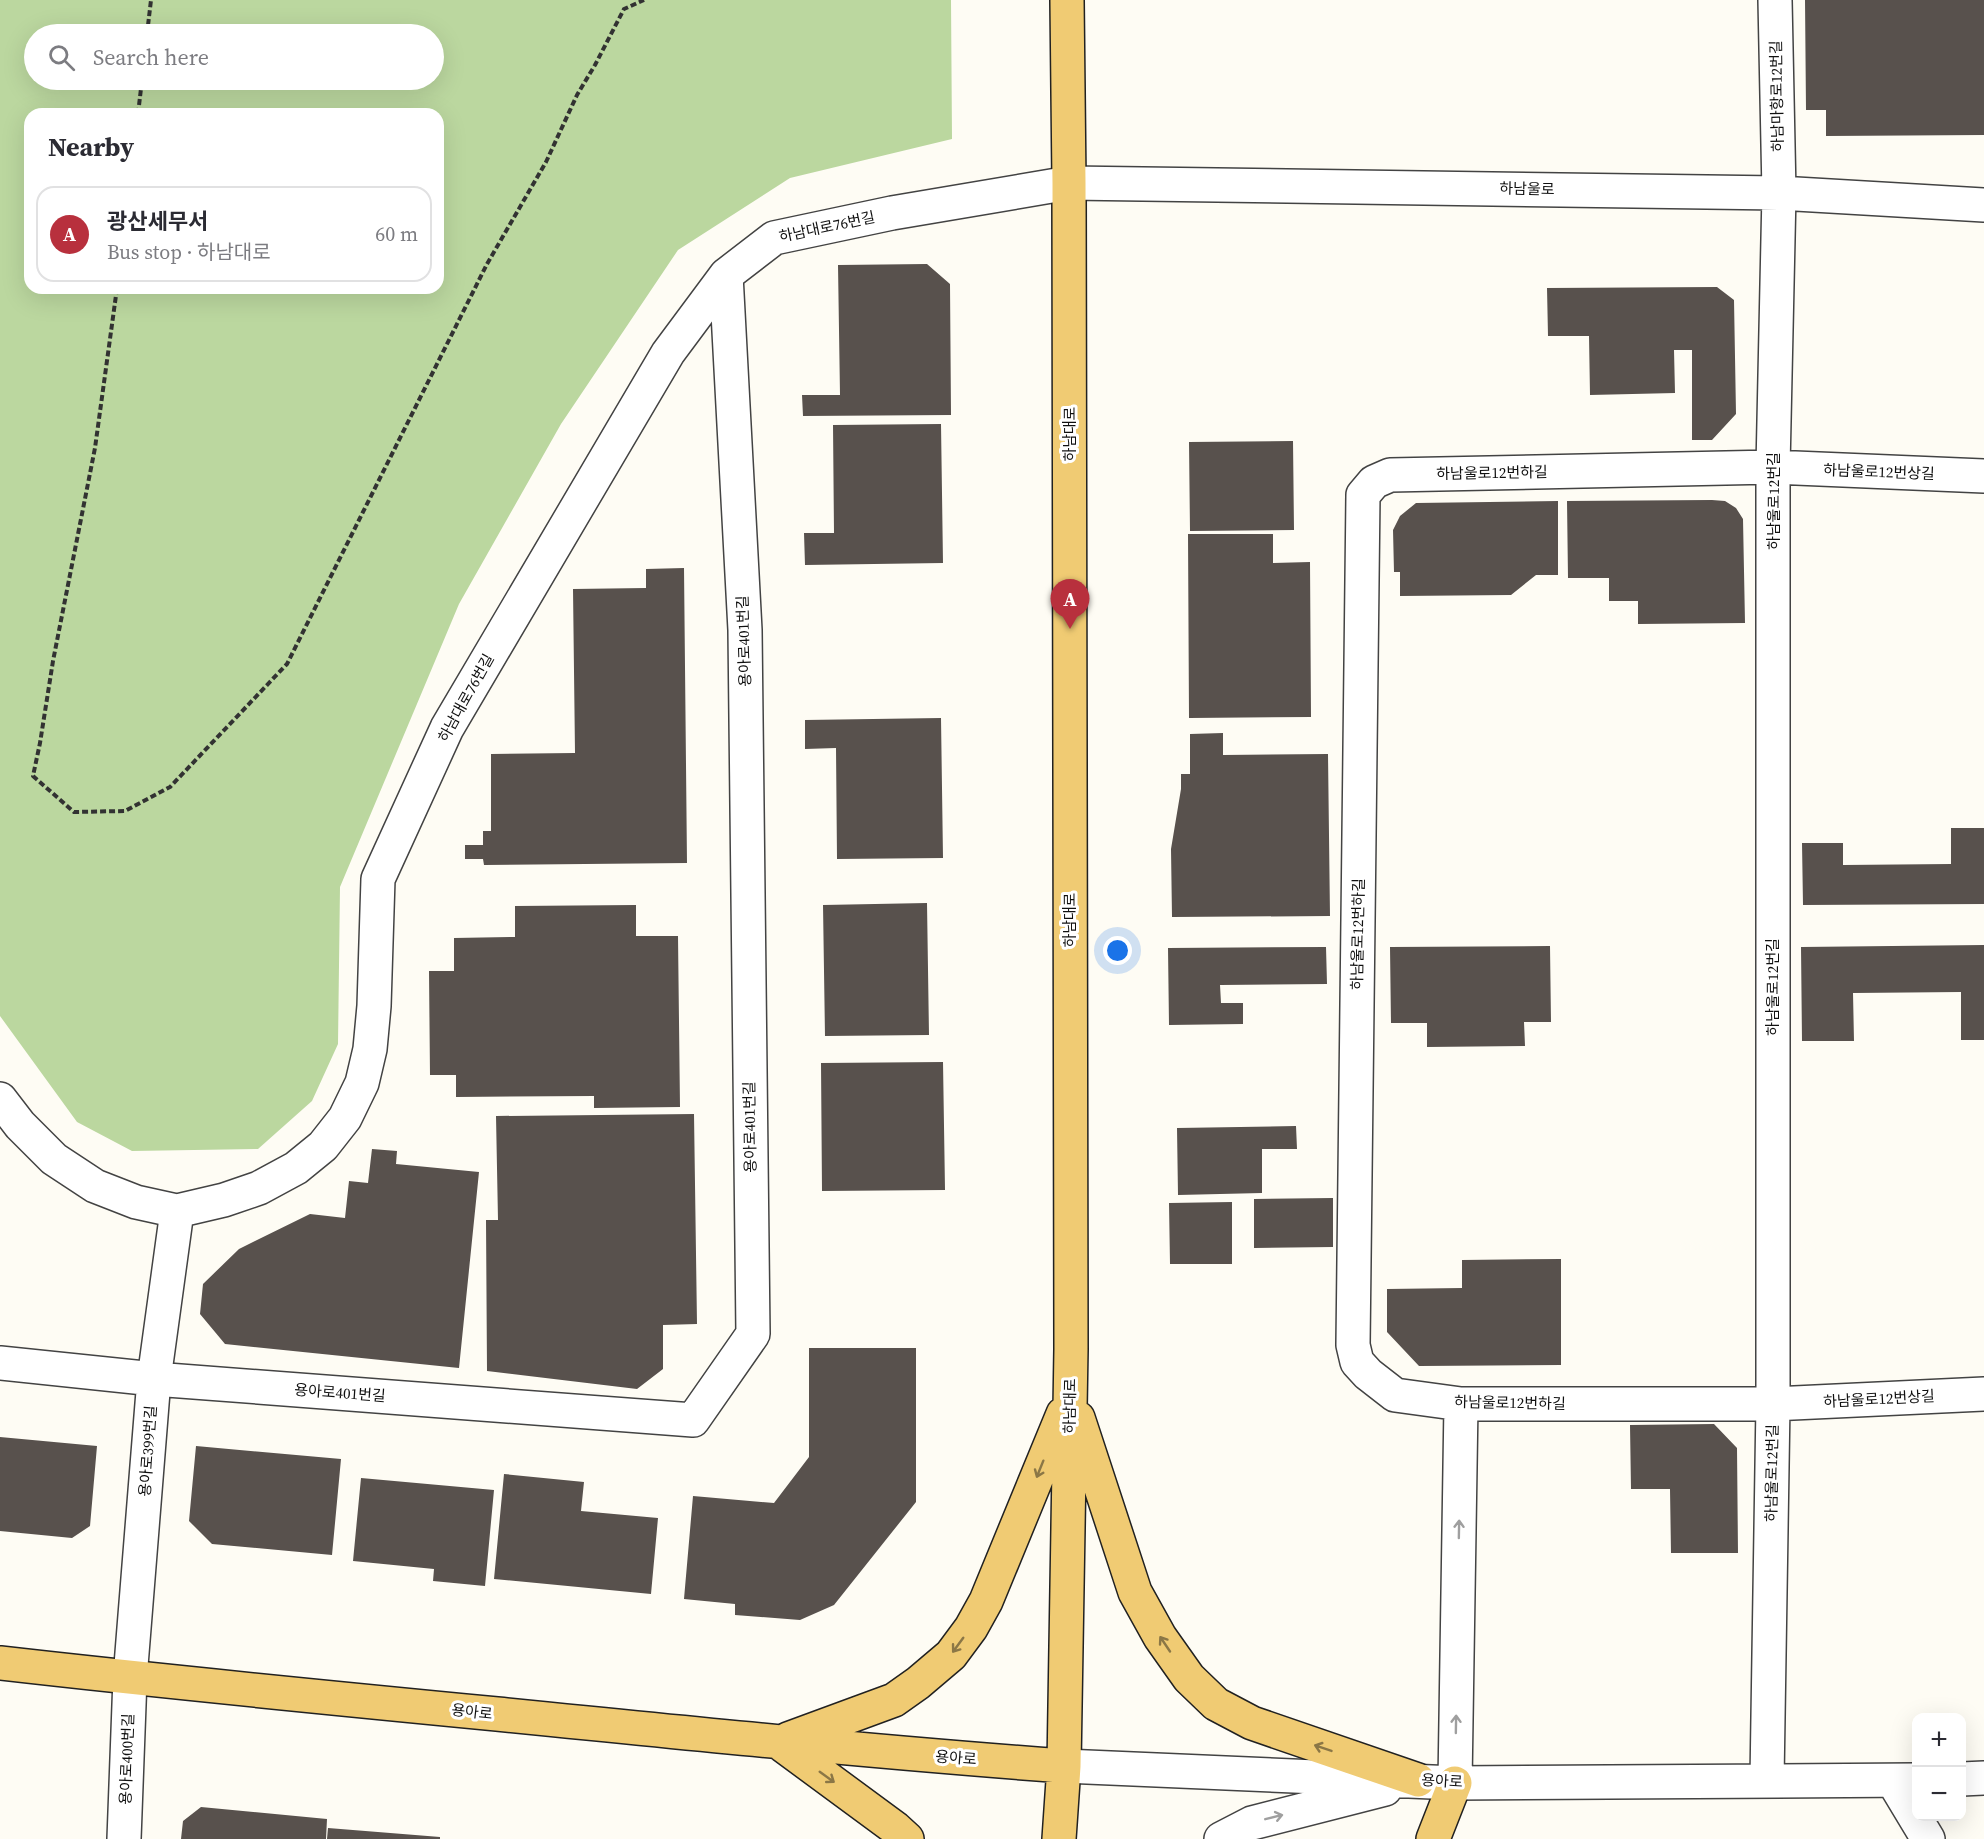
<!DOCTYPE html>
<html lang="en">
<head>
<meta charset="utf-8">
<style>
  body { margin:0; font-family:"Source Serif 4","Noto Sans KR",serif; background:#f2f2f3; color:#2b2b33 }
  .controls { position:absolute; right:18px; bottom:18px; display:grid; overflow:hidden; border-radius:12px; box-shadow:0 6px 24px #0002 }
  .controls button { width:54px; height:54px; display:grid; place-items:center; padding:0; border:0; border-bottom:2px solid #e1e1e2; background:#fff; color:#2b2b33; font:30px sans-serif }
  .you { position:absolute; left:1118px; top:951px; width:21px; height:21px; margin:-15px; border:4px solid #fff; border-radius:50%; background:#1a73e8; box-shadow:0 0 0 9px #1a73e833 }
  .badge { display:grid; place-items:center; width:39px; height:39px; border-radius:50%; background:#b8303d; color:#fff; font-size:20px; font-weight:700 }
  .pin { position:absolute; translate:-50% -50px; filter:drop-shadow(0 2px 3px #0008) }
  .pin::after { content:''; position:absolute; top:32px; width:21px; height:18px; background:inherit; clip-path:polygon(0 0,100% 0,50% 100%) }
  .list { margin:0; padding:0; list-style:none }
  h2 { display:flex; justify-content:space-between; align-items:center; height:78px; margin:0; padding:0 24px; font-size:26px }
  h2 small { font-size:20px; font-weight:400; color:#7c7c81 }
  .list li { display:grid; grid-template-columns:39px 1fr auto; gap:18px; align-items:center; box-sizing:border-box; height:96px; margin:0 12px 12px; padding:0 12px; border:2px solid #e1e1e2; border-radius:18px }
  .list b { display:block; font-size:22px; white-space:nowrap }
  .list p { margin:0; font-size:20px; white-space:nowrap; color:#7c7c81 }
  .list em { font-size:20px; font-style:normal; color:#7c7c81 }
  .icon { flex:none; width:33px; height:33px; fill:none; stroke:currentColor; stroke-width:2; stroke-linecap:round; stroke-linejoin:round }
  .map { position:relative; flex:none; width:1984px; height:1839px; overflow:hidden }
  .search { position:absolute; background:#fff; box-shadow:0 6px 24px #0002; left:24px; top:24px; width:420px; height:66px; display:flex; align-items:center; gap:15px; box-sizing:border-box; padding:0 21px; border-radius:33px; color:#7c7c81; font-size:22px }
  .panel { position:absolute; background:#fff; box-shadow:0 6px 24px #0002; left:24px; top:108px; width:420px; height:186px; border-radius:18px }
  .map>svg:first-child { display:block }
</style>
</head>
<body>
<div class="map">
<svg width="1984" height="1839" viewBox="0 0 1984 1839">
  <rect width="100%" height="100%" fill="#fefcf4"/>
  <path fill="#bbd79f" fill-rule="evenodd" d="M0 0H951L952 139 790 178 678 250 561 424 459 604 340 887 338 1044 312 1101 258 1149 132 1151 77 1122 0 1016ZM34 34H434V80H34ZM30 114H438V288H30Z"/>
  <path fill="#58514d" d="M1805 0H1984V135L1826 136V110H1806Z
    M927 264 950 284 951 415 803 416 802 395H840L838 265Z
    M1717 287 1734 300 1736 414 1712 440H1692V350H1674L1675 393 1590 395 1589 336H1548L1547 288Z
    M941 424 943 563 805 565 804 533H834L833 425Z
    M1293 441 1294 530 1190 531 1189 442Z
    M1712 500 1725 501 1736 508 1743 519 1745 623 1638 624V601H1609V578H1568L1567 501Z
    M1558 501V575H1536L1511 595 1400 596V572H1394L1393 530 1400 516 1416 503Z
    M1188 534H1273V563L1310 562 1311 717 1189 718Z
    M684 568 687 863 484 865 483 859H465V845H483V831H491V754L575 753 573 589 646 588V569Z
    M941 718 943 858 837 859 836 748 805 749V720Z
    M1223 733V755L1328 754 1330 916 1172 917 1171 849 1181 789V774H1190V734Z
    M1951 828H1984V904L1803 905 1802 843H1843V865L1951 864Z
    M927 903 929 1035 825 1036 823 905Z
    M636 905V936H678L680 1107 594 1108V1096L456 1097V1075H430L429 971H454V938L515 937V906Z
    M1984 945V1040H1961V992L1853 993 1854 1041H1802L1801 947Z
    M1550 946 1551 1022H1524L1525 1046 1427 1047V1023H1391L1390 947Z
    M1326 947 1327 984 1220 985 1221 1003H1243V1024L1169 1025 1168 948Z
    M943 1062 945 1190 822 1191 821 1063Z
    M694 1114 697 1324 663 1325V1369L637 1389 487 1371 486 1220H498L496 1116Z
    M1296 1126 1297 1149H1262V1193L1178 1195 1177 1128Z
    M372 1149 397 1151 396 1164 479 1172 459 1368 225 1344 200 1314 203 1284 239 1249 310 1214 345 1218 349 1181 368 1183Z
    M1333 1198V1247L1254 1248V1199Z
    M1232 1202V1264H1170L1169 1203Z
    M1561 1259V1365L1419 1366 1387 1332V1289L1462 1288V1260Z
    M809 1348H916V1502L834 1605 800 1620 735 1615V1604L684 1599 693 1496 774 1503 809 1457Z
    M1714 1424 1737 1448 1738 1553H1671L1670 1489H1631L1630 1425Z
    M0 1437 97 1446 90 1526 72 1538 0 1531Z
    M196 1446 341 1459 332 1555 212 1544 189 1521Z
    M504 1474 584 1482 581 1511 658 1518 651 1594 494 1579Z
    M361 1478 494 1490 485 1586 433 1581 434 1569 353 1561Z
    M201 1807 327 1819 326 1839H181L183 1821Z
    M328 1828 440 1837V1839H327Z"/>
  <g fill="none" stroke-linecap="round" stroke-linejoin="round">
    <g stroke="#434343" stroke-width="36">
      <path id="minor" d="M1984 476 1773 467 1390 475 1374 482 1363 495 1353 1345 1357 1362 1368 1374 1395 1395 1461 1404H1773L1984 1394
        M0 1099 20 1125 54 1159 95 1186 136 1202 177 1211 224 1200 259 1188 296 1168 323 1146 345 1118 362 1083 370 1049 374 1006 378 879 447 728 668 353 726 275 774 238 892 213 1069 183 1779 193 1984 205
        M0 1363 154 1379 693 1420 753 1334 745 630 726 275
        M1064 1766 1455 1783 1916 1780
        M1962 1779 1984 1778
        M1767 1780 1773 1404V467L1779 193 1775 0
        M1893 1781 1928 1839
        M1455 1783 1461 1404
        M124 1839 130 1678 154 1379 177 1211
        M1221 1839 1252 1823 1385 1789"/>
    </g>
    <g stroke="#212121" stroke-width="36">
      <path id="major" d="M1078 1418 1135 1592 1160 1637 1189 1678 1216 1704 1252 1723 1418 1780
        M0 1663C165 1682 331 1698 497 1714 686 1733 875 1752 1064 1766
        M788 1739 894 1700 918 1683 951 1655 971 1628 986 1601 1063 1414
        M781 1744 895 1828 907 1839
        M1059 1839 1064 1766 1071 1349 1069 183 1067 0
        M1433 1839 1455 1783"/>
    </g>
    <path stroke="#323232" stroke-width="4" stroke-dasharray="6 3" stroke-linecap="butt" d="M147 34 151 0
      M138 114 142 80
      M117 288 95 448 53 661 40 743 33 776 74 812 125 811 170 787 287 664 487 264 546 162 577 95 595 65 624 9 644 0"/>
    <use href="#minor" stroke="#fff" stroke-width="33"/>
    <use href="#major" stroke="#f0cb73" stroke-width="33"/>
  </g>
  <defs><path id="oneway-shaft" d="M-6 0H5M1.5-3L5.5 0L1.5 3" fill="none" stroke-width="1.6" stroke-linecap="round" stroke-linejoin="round" transform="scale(1.5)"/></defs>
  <g stroke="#8b7746">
    <use href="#oneway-shaft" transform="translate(1040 1469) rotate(112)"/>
    <use href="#oneway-shaft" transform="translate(1165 1644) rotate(-124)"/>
    <use href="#oneway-shaft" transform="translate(958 1645) rotate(126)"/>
    <use href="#oneway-shaft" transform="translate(1323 1748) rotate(-161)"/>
    <use href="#oneway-shaft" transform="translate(827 1777) rotate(36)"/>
  </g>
  <g stroke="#9f9f9f">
    <use href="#oneway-shaft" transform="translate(1459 1529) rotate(-89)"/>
    <use href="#oneway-shaft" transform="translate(1456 1724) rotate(-89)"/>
    <use href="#oneway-shaft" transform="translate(1274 1817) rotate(-14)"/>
  </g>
  <g text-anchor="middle" stroke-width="6" stroke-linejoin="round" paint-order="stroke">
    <g font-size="15" fill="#101010" stroke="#fff">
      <text transform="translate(1777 96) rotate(-91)" y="5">하남마항로12번길</text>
      <text transform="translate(1527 189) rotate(1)" y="5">하남울로</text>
      <text transform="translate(827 227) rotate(-12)" y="5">하남대로76번길</text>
      <text transform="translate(1070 434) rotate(-90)" y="5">하남대로</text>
      <text transform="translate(1879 472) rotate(2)" y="5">하남울로12번상길</text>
      <text transform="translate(1492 473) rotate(-1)" y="5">하남울로12번하길</text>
      <text transform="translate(1774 501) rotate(-90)" y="5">하남울로12번길</text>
      <text transform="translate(744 641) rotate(-92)" y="5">용아로401번길</text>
      <text transform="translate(466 698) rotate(-61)" y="5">하남대로76번길</text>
      <text transform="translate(1070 920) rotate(-90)" y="5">하남대로</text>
      <text transform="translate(1358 934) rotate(-89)" y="5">하남울로12번하길</text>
      <text transform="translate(1773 987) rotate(-90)" y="5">하남울로12번길</text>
      <text transform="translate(750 1127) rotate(-91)" y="5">용아로401번길</text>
      <text transform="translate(340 1393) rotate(4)" y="5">용아로401번길</text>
      <text transform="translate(1879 1399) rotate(-3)" y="5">하남울로12번상길</text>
      <text transform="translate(1510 1403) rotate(1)" y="5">하남울로12번하길</text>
      <text transform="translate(1070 1406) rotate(-89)" y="5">하남대로</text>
      <text transform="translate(148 1451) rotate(-86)" y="5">용아로399번길</text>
      <text transform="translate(1772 1473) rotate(-89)" y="5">하남울로12번길</text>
      <text transform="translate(472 1712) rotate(6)" y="5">용아로</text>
      <text transform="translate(956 1758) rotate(4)" y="5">용아로</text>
      <text transform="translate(127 1759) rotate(-88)" y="5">용아로400번길</text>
      <text transform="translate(1442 1781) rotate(3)" y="5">용아로</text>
    </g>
  </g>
</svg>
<div class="controls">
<button>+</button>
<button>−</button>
</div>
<div class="you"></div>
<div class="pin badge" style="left:1070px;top:629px">A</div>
<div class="search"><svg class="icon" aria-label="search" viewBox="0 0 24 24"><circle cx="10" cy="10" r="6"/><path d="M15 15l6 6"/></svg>Search here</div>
<section class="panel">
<h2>Nearby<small></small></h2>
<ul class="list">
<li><span class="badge">A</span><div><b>광산세무서</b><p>Bus stop · 하남대로</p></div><em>60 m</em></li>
</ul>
</section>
</div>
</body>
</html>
